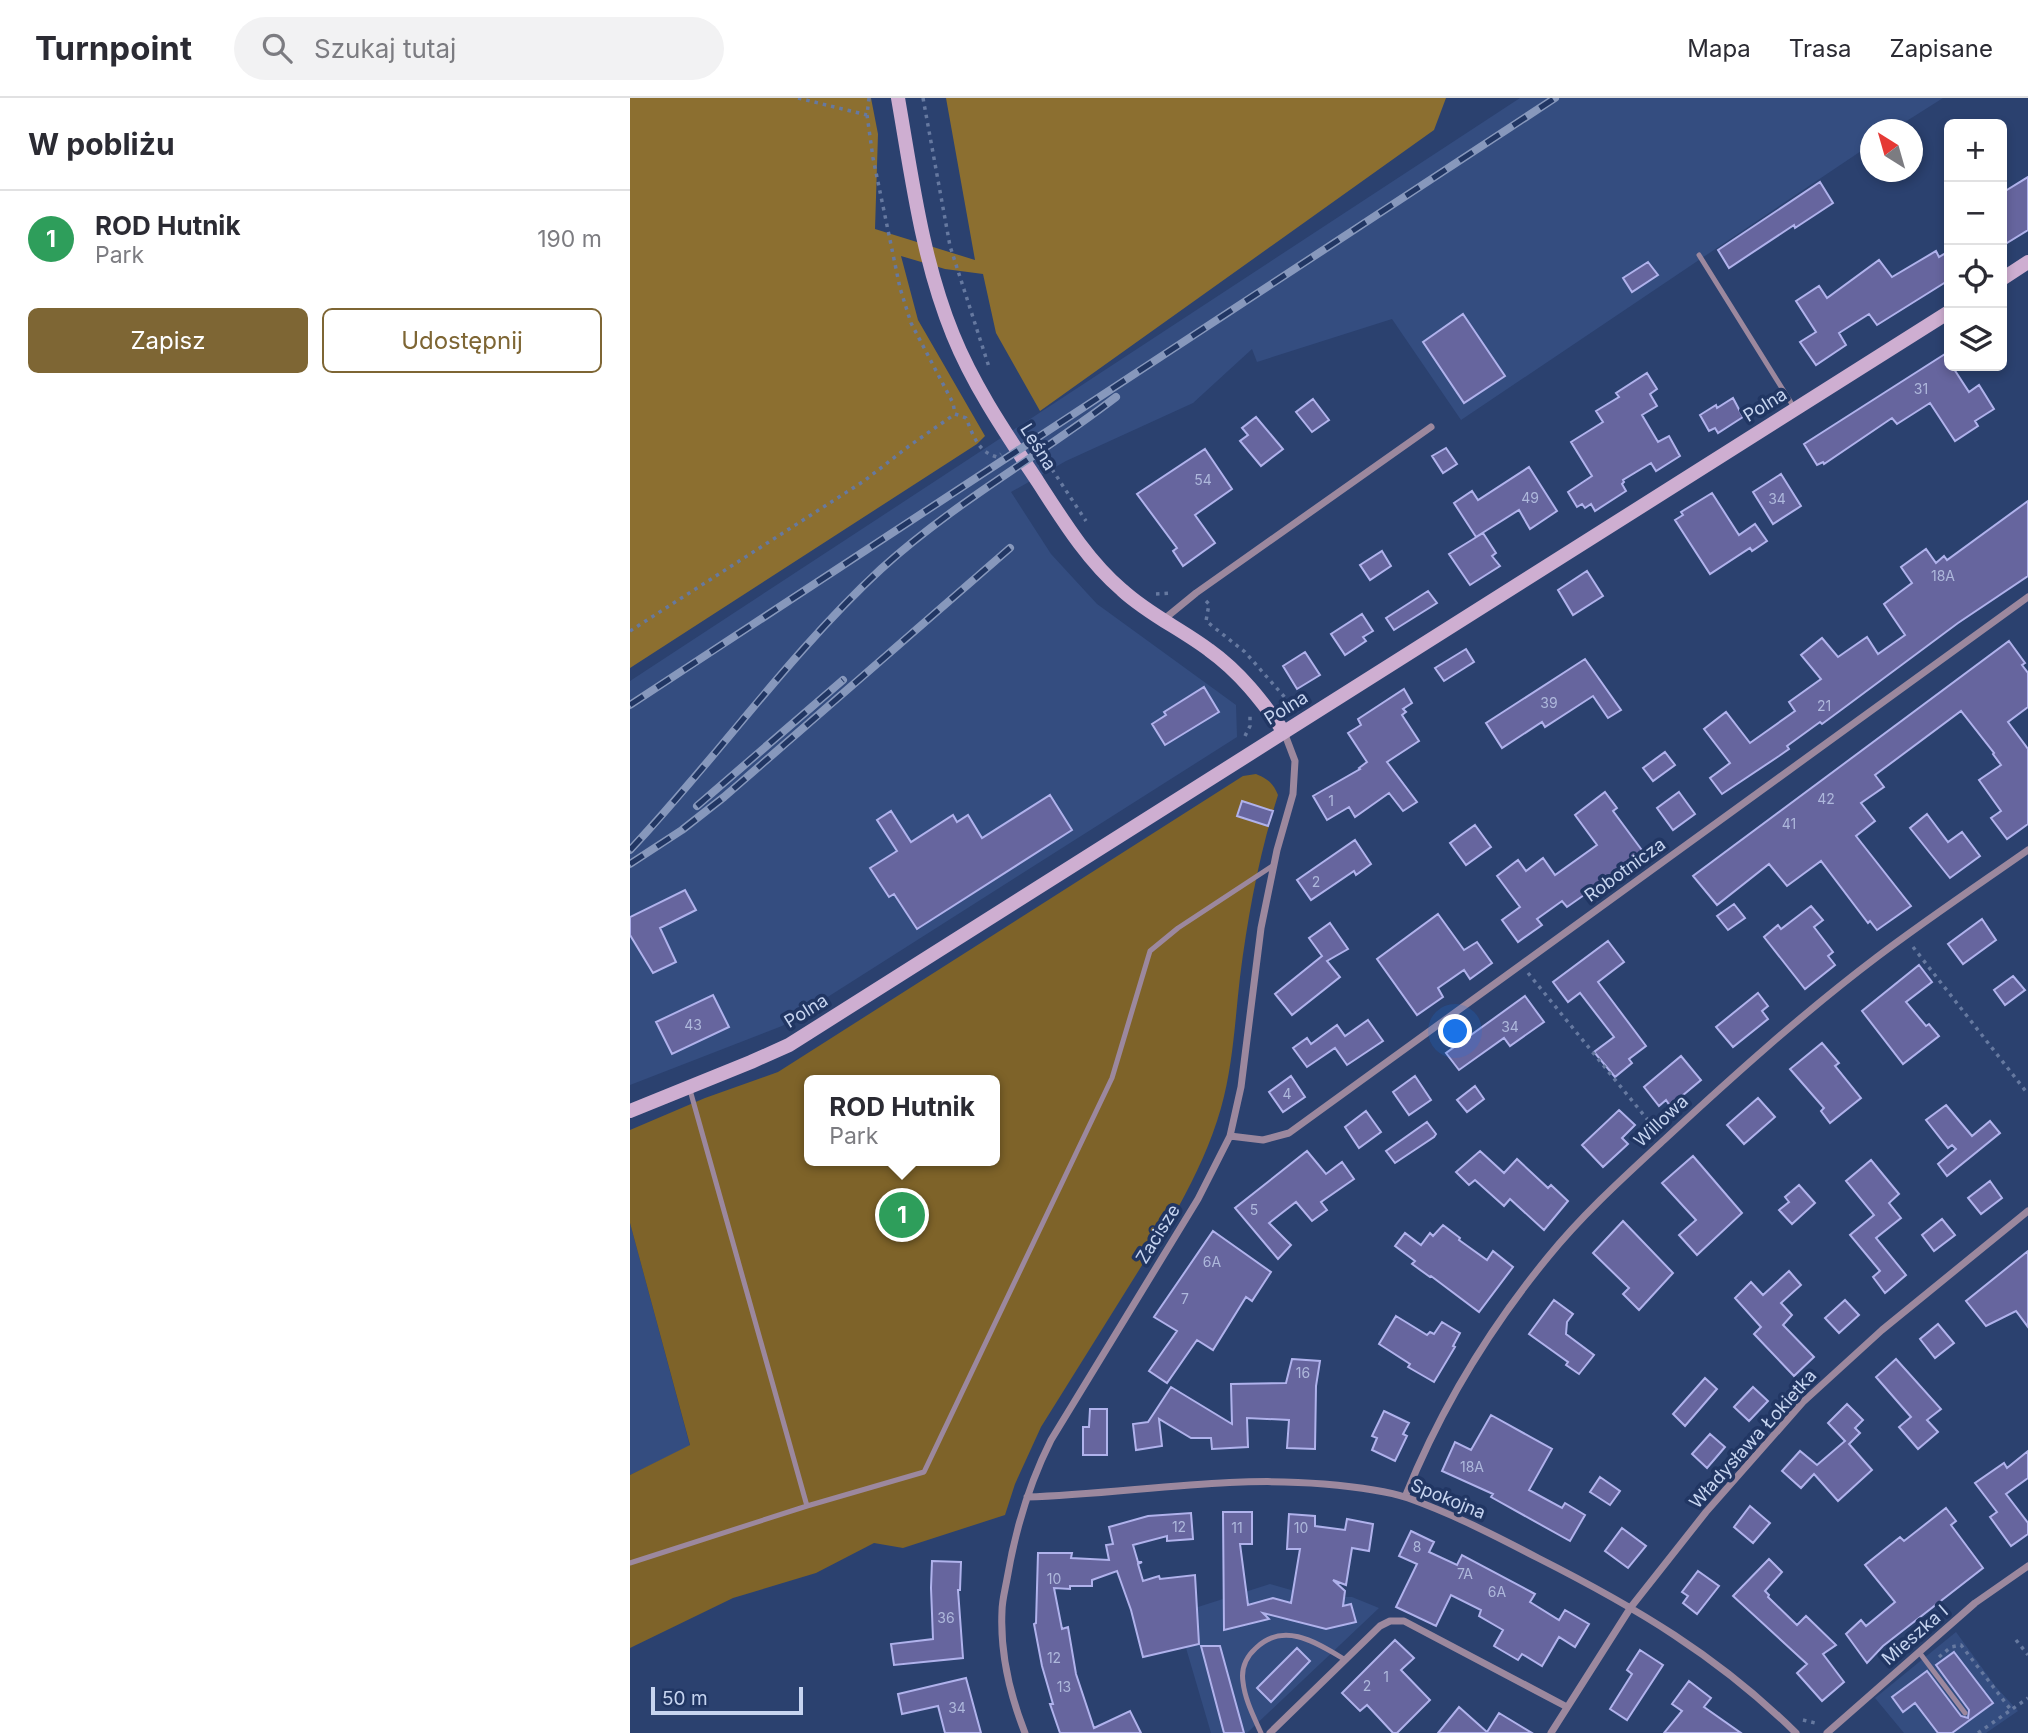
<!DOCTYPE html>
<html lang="pl">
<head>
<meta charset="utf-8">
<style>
  body { margin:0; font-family:Inter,sans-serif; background:#f2f2f3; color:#2b2b33 }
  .controls { position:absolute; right:21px; top:21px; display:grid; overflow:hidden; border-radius:10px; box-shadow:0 4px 10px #0003 }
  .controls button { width:63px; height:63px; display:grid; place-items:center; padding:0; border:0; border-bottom:2px solid #e1e1e2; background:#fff; color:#2b2b33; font:35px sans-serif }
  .compass { position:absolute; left:1230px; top:21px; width:63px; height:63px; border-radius:50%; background:#fff; box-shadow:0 4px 10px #0003; rotate:323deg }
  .scale { position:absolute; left:21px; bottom:18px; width:152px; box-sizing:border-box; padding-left:7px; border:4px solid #c6d4f0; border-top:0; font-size:19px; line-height:24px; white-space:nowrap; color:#c6d4f0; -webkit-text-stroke:5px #213663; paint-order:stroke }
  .you { position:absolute; left:826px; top:934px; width:24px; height:24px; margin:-18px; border:5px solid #fff; border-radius:50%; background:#1a73e8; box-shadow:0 0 0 10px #1a73e833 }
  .badge { display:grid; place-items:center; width:46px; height:46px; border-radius:50%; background:#7e6634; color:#fff; font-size:23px; font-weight:700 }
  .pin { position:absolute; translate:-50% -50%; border:4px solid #fff; box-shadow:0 2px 7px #0006 }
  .popup { position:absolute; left:174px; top:977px; width:196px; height:91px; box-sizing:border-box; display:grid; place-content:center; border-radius:10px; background:#fff; filter:drop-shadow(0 2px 5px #0005); font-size:23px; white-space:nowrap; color:#7c7c81 }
  .popup b { font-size:26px; color:#2b2b33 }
  .popup::after { content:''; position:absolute; left:50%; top:100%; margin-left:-14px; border:14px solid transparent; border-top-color:#fff }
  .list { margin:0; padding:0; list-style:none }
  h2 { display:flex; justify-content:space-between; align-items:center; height:91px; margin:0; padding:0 28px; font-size:30px }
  h2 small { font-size:23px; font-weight:400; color:#7c7c81 }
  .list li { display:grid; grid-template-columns:46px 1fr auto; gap:21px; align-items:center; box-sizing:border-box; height:98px; padding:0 28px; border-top:2px solid #e1e1e2 }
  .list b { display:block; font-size:26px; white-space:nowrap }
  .list p { margin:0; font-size:23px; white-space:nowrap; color:#7c7c81 }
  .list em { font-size:23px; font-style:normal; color:#7c7c81 }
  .actions { display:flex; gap:14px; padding:21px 28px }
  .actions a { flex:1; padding:16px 0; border:2px solid #7e6634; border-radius:10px; text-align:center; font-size:24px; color:#7e6634 }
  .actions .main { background:#7e6634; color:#fff }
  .icon { flex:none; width:38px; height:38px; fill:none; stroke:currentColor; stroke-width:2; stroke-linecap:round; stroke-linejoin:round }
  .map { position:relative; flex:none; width:1398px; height:1635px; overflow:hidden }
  header { display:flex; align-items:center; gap:42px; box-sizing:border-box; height:98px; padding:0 35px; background:#fff; border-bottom:2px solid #e1e1e2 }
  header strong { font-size:33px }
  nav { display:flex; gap:38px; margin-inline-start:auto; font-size:24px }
  .search { width:490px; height:63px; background:#f2f2f3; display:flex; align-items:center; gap:18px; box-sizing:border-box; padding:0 24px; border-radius:38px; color:#7c7c81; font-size:26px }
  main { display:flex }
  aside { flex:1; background:#fff }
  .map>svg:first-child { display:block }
</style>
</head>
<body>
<header>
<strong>Turnpoint</strong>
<div class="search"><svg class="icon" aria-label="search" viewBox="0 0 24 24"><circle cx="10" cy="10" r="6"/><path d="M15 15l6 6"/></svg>Szukaj tutaj</div>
<nav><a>Mapa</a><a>Trasa</a><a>Zapisane</a></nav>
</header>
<main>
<aside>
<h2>W pobliżu<small></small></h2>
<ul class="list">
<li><span class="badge" style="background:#2e9e5b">1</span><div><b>ROD Hutnik</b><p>Park</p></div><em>190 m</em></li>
</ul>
<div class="actions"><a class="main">Zapisz</a><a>Udostępnij</a></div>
</aside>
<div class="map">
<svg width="1398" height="1635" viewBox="0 0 1398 1635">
  <rect width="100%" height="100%" fill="#2b416f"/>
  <path fill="#344d80" d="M890 0H1313L1264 31 1240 32V47L831 322 762 221 627 264 622 251 563 305 436 363 381 394 421 456 467 506 606 607 607 639 152 928 0 987V583Z
    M0 1125 60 1348 0 1377Z
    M640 1486 682 1498 722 1499 749 1510 617 1635H581L546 1516Z
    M1326 1534 1366 1589 1388 1613 1356 1635H1274L1245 1600Z"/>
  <path fill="#7e6329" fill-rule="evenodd" d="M626 676C638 681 643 685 648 697 629 757 618 817 610 879 605 922 603 968 591 1010 581 1045 566 1077 549 1108L411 1329 385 1386 375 1417 273 1450 244 1445 186 1475 103 1500 0 1550V1377L60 1347 0 1125V1032L75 1000 148 974 613 678ZM179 982H365V1063H179Z"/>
  <path fill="#8c6f30" d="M0 0H241L248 36 245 131 345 162 316 0H816L804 32 410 313 366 235 353 176 315 171 271 158 288 222 355 338 347 346 0 570Z"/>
  <path fill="#66659e" stroke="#b0b2ec" stroke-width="2" d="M1398 79V132L1372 148V95Z
    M1190 84 1203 105 1165 130 1164 127 1099 170 1088 152Z
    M1306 153 1309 159 1319 153V182L1247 227 1239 216 1209 235 1216 247 1186 267 1170 244 1186 234 1166 203 1189 188 1197 200 1249 162 1262 179Z
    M1018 164 1028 177 1002 194 993 180Z
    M833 216 875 278 834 305 793 244Z
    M1315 256 1319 268H1322L1339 294 1349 287 1364 311 1345 323 1348 328 1325 343 1300 305 1267 326 1262 320 1194 366 1193 364 1187 367 1174 346Z
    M1017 275 1027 291 1020 296 1027 308 1012 317 1028 344 1039 338 1050 358 1026 373 1021 365 993 382 994 384 992 386 996 393 965 413 961 406 955 410 952 406 947 409 938 394 962 378 941 344 973 324 966 313 989 299 986 295Z
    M1103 300 1113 319 1088 335 1085 330 1079 333 1070 317 1086 307 1087 310Z
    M683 301 699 322 682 334 666 314Z
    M626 319 653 351 631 368 610 343 618 337 612 330Z
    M816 350 827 366 813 375 802 358Z
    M575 351 602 391 565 417 585 445 553 468 543 453 547 450 507 396Z
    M899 369 927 413 900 431 889 412 846 439 824 405 842 393 848 402Z
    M1151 376 1171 408 1143 426 1123 394Z
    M1082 395 1109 437 1125 426 1137 443 1122 453 1120 450 1080 476 1045 422 1053 417 1051 414Z
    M1398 403V478L1328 525 1211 612 1192 626 1190 624 1157 648 1159 651 1149 658 1092 696 1080 680 1100 665 1074 631 1096 614 1120 645 1165 613 1159 604 1191 581 1171 557 1192 540 1208 559 1237 539 1248 556 1275 537 1254 506 1282 485 1271 469 1296 451 1306 465 1314 458 1317 462Z
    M853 435 866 455 862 458 870 468 840 487 819 456Z
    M752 453 761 468 740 482 730 467Z
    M957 473 973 498 943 517 928 492Z
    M798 493 807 505 764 532 756 520Z
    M732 516 743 533 733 539 736 543 715 557 701 536Z
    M1379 543 1395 565 1392 567 1398 575V609L1378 624 1398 651V726L1377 741 1361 720 1371 713 1349 682 1371 667 1363 656 1364 655 1331 613 1245 677 1254 689 1231 705 1245 723 1226 738 1281 808 1247 832 1240 823 1238 825 1191 763 1157 788 1139 766 1087 807 1063 778Z
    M836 551 844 564 814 583 805 570Z
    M675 554 690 577 667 591 653 568Z
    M955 561 991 612 978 620 963 598 915 629 912 624 872 650 856 625Z
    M574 589 589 614 535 647 522 626 536 617 534 614Z
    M774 591 782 605 773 611 776 614 772 617 789 643 757 664 787 704 773 713 759 695 725 719 719 709 697 722 683 698 730 671 729 670 737 664 718 635 731 627 728 621Z
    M1035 654 1045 667 1023 683 1013 670Z
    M975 694 987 710 983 713 1014 755 937 809 932 803 907 821 912 827 888 844 872 822 890 809 867 778 888 762 896 773 913 760 925 777 967 747 945 717Z
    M1049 694 1065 716 1043 732 1027 710Z
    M420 697 442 732 287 831 264 796 259 799 240 770 267 753 247 722 261 713 281 744 323 717 327 724 338 717 352 740Z
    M612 703 643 713 638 728 607 718Z
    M1297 716 1318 744 1332 734 1350 758 1320 780 1280 730Z
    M845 727 861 749 836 767 820 745Z
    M725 742 741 766 726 777 724 773 681 802 667 782Z
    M55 792 66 812 30 830 46 864 23 875 0 837V819Z
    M1104 806 1115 820 1098 832 1087 818Z
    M1181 808 1193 822 1184 829 1203 854 1198 858 1205 867 1175 891 1134 839 1148 827 1151 831Z
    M808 816 834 852 847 844 862 865 840 881 834 872 808 890 813 899 787 917 747 861Z
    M1352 821 1366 842 1333 866 1318 846Z
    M700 825 718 851 697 863 710 879 662 917 645 896 692 858 679 840Z
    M978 843 994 864 968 884 1016 948 999 961 1002 965 985 979 964 954 984 939 950 895 938 904 923 884Z
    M1289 867 1302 884 1276 904 1296 928 1299 926 1309 938 1273 966 1232 913Z
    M1383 878 1395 892 1375 907 1364 892Z
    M1128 895 1138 908 1132 913 1138 921 1103 949 1086 929Z
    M83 897 99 929 42 956 26 924Z
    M895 898 914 924 880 948 874 940 829 972 816 955Z
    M738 922 753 943 717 967 705 950 677 969 663 950 677 940 681 946 707 927 715 938Z
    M1192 945 1209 965 1205 968 1231 1000 1200 1025 1191 1013 1194 1010 1160 971Z
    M1051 958 1071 982 1040 1008 1036 1002 1029 1008 1014 989Z
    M661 978 675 999 653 1014 639 994Z
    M785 978 801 1002 779 1017 763 994Z
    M845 988 854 1001 837 1014 827 1002Z
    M1128 1000 1145 1019 1114 1046 1097 1027Z
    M1316 1007 1342 1038 1360 1023 1370 1035 1317 1078 1308 1066 1326 1051 1322 1047 1318 1050 1296 1022Z
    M989 1012 1005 1027 992 1040 998 1046 973 1069 952 1047Z
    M736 1013 751 1034 729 1050 715 1029Z
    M797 1024 806 1036 804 1039 765 1065 756 1053Z
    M677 1053 696 1076 712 1064 724 1081 691 1104 697 1112 682 1123 666 1104 639 1125 661 1147 648 1161 605 1110Z
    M850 1053 874 1075 887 1061 918 1090 921 1087 938 1103 914 1132 880 1101 874 1108 845 1082 839 1087 826 1074Z
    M1063 1058 1112 1115 1067 1157 1049 1137 1066 1122 1032 1085Z
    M1241 1062 1269 1096 1259 1105 1271 1120 1246 1140 1276 1177 1255 1195 1243 1179 1250 1173 1220 1137 1244 1117 1216 1083Z
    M1360 1083 1372 1100 1351 1116 1338 1100Z
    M1169 1087 1185 1105 1162 1126 1149 1112 1159 1104 1155 1099Z
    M1312 1121 1325 1137 1304 1153 1292 1137Z
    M993 1123 1043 1175 1009 1212 993 1196 999 1190 963 1155Z
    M813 1127 830 1140 829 1142 857 1162 863 1153 883 1169 849 1214 801 1178 800 1179 782 1166 785 1163 765 1148 775 1135 791 1147 800 1135 803 1138Z
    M583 1133 641 1174 622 1203 616 1199 583 1252 567 1242 537 1285 519 1273 547 1233 524 1219Z
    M1398 1153V1229L1386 1213 1356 1228 1336 1203Z
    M1159 1173 1171 1187 1151 1205 1162 1217 1153 1227 1184 1259 1164 1278 1124 1236 1131 1229 1105 1200 1121 1184 1133 1197Z
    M924 1202 943 1216 937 1224 936 1236 964 1257 949 1276 936 1267 938 1264 899 1236Z
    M1215 1202 1229 1217 1209 1235 1195 1220Z
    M766 1218 797 1237 800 1234 804 1236 812 1224 830 1235 823 1248 825 1249 804 1284 778 1269 780 1266 749 1246Z
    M1308 1226 1324 1245 1305 1260 1290 1241Z
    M662 1261 690 1263 686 1288 685 1351 657 1350 659 1322 617 1320 618 1349 582 1351 581 1340H561L529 1321 532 1348 506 1352 503 1326 518 1324 541 1289 602 1326 601 1286 656 1285Z
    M1266 1261 1311 1311 1297 1322 1308 1334 1288 1351 1269 1329 1281 1319 1246 1279Z
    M1075 1280 1087 1291 1055 1328 1043 1316Z
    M1123 1289 1138 1303 1119 1323 1104 1309Z
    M1217 1306 1233 1322 1225 1330 1230 1335 1219 1346 1242 1372 1208 1403 1184 1376 1171 1390 1152 1373 1170 1353 1187 1367 1215 1343 1198 1325Z
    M460 1311H477V1357H453V1329H459Z
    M754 1313 779 1325 773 1336 777 1338 765 1363 742 1352 747 1340 742 1338Z
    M861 1317 922 1351 899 1392 932 1410 935 1405 955 1417 940 1443 861 1399 863 1396 812 1373 825 1344 841 1352Z
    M1080 1336 1095 1349 1077 1370 1062 1356Z
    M1398 1353V1380L1376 1396 1398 1425V1436L1381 1448 1360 1419 1367 1414 1345 1385 1374 1365 1377 1370Z
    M970 1379 990 1393 980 1407 960 1394Z
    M1120 1408 1140 1425 1123 1445 1104 1429Z
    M1316 1410 1326 1423 1321 1427 1353 1470 1253 1548 1237 1565 1216 1536 1231 1522 1236 1528 1265 1504 1235 1467 1270 1439 1274 1443Z
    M593 1414H622V1446H610L618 1507 643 1500 661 1505 670 1451H657L659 1416 685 1418V1428L715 1432 717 1421 743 1426 739 1453 722 1450 716 1487 703 1482 715 1493 713 1508 721 1506 726 1524 696 1531 633 1515 639 1521 594 1532Z
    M561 1415 563 1441 537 1443V1438L503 1447 508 1464H512L508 1466 513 1483 529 1478 530 1481 565 1477 569 1546 513 1559 501 1512 487 1473 462 1482V1488H440V1491L424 1490 432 1531 438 1529 446 1576 464 1630 500 1613 511 1635H430L420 1606H423L412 1568 404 1526 406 1525 408 1455H442L441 1460 479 1462 476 1447 483 1446 479 1429 518 1418Z
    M992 1430 1016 1448 998 1470 975 1453Z
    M781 1433 804 1444 799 1454 827 1467 832 1457 905 1496 900 1504 929 1522 935 1512 959 1526 945 1549 929 1539 912 1568 892 1556 888 1562 864 1548 873 1532 849 1518 851 1512 821 1497 806 1528 766 1509 787 1466 769 1458Z
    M1139 1461 1152 1474 1135 1493 1139 1497 1138 1499 1167 1527 1176 1518 1206 1547 1193 1556 1214 1584 1192 1603 1167 1575 1177 1566 1103 1498Z
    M302 1463 331 1464 330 1492H328L333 1560 264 1567 261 1546 303 1541 301 1490Z
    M1068 1473 1089 1488 1067 1516 1053 1505 1058 1498 1052 1494Z
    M765 1542 784 1560 771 1572 800 1602 767 1635H763L737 1607 730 1613 712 1595Z
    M571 1548H590L614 1635H594Z
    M667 1550 680 1563 641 1604 627 1590Z
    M1010 1552 1033 1567 997 1622 980 1611 1002 1576 997 1572Z
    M1324 1554 1363 1605 1322 1635H1308L1285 1605 1273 1614 1262 1599 1297 1573 1331 1618 1338 1620 1339 1612 1306 1567Z
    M336 1580 351 1635H315L308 1608 272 1616 268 1596Z
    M1059 1583 1081 1600 1074 1609 1111 1635H1034L1052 1613 1042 1606Z
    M829 1609 857 1634 869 1615 902 1635H808Z"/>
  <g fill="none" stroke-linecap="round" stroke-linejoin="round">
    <path stroke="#6679a0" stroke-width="3.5" stroke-dasharray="3.5 5" stroke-linecap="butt" d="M168 0 237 17
      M239 0 237 17 243 60 270 190 281 225 323 305 325 316
      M293 0 320 148 359 269
      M408 350 456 423
      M526 496 543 495
      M576 503 579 506 576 523 615 554 658 603 668 604
      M0 533 234 383 279 348 325 316 336 320C343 337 348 354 367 359L371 356
      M615 638 620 628V615
      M1283 849 1398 996
      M898 875 1026 1032
      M1386 1542 1398 1557
      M1309 1559 1321 1549 1331 1547 1381 1612
      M1173 1622 1189 1626
      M1348 1635 1398 1600"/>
    <path stroke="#9c889e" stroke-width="5" d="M1069 157 1165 311
      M60 992 177 1408
      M0 1465 177 1408 294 1374 482 980 520 853 548 830 644 767
      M1289 1554 1335 1615
      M631 1635C624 1619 615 1602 613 1584 611 1571 616 1559 626 1550 654 1523 687 1545 714 1561"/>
    <path stroke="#9c889e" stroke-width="7" d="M533 522 566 495 801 329
      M600 1038 633 1042 659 1035 1398 499
      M397 1399C496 1396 595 1377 694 1386 717 1388 757 1393 778 1400 823 1416 866 1438 908 1460 1005 1509 1088 1558 1166 1635
      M775 1399C810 1312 859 1231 918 1159 953 1116 994 1079 1034 1042 1102 979 1173 915 1247 859 1296 822 1348 787 1398 752
      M395 1635C380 1597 370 1554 372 1513 372 1503 375 1492 377 1481 385 1433 399 1386 421 1342L568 1101 600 1038 611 989 631 830 647 752 663 696 665 663 654 634
      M640 1635 750 1528 760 1523H774L937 1609
      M921 1635 1001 1509 1076 1414 1173 1304 1252 1232 1398 1113
      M1197 1635 1345 1505 1398 1468"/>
    <path stroke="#ceaed1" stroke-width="14" d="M268 0C282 80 292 161 323 237 344 289 377 337 408 384 432 421 457 462 492 492 518 516 551 531 579 552 610 574 632 603 654 634
      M1372 181 1398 164
      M0 1013 121 964 159 947 1319 214"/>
    <g stroke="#8798bc" stroke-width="8">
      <path id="rail" d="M0 607 925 0
        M67 708 213 582
        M0 752C86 661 159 556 251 471 325 404 408 359 486 299
        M0 766 52 732 94 699 380 450"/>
    </g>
    <use href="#rail" stroke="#213663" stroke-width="5" stroke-dasharray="16" stroke-linecap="butt"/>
  </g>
  <g text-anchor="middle" stroke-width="7" stroke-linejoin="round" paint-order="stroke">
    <g font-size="14" fill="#aeb8dc">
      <text x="1291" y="296">31</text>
      <text x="573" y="387">54</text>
      <text x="900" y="405">49</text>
      <text x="1147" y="406">34</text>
      <text x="1313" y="483">18A</text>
      <text x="919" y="610">39</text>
      <text x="1194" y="613">21</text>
      <text x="1196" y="706">42</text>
      <text x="701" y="708">1</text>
      <text x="1159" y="731">41</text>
      <text x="686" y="789">2</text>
      <text x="63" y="932">43</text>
      <text x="880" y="934">34</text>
      <text x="657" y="1001">4</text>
      <text x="624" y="1117">5</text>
      <text x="582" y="1169">6A</text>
      <text x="555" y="1206">7</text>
      <text x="673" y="1280">16</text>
      <text x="842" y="1374">18A</text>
      <text x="549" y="1434">12</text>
      <text x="607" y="1435">11</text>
      <text x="671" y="1435">10</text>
      <text x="787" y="1454">8</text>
      <text x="835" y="1481">7A</text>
      <text x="424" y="1486">10</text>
      <text x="867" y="1499">6A</text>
      <text x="316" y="1525">36</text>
      <text x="424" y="1565">12</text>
      <text x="756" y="1584">1</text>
      <text x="737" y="1593">2</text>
      <text x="434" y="1594">13</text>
      <text x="327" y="1615">34</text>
    </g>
    <g font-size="18" fill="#c6d4f0" stroke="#213663">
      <text transform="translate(1135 307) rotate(-32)" y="6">Polna</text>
      <text transform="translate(408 349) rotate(58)" y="6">Leśna</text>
      <text transform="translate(656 610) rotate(-32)" y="6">Polna</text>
      <text transform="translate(995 772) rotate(-36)" y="6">Robotnicza</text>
      <text transform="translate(176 913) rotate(-32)" y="6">Polna</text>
      <text transform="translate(1031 1023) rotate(-43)" y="6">Willowa</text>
      <text transform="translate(528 1136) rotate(-58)" y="6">Zacisze</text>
      <text transform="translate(1123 1341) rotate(-48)" y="6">Władysława Łokietka</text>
      <text transform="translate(818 1401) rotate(22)" y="6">Spokojna</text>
      <text transform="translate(1285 1537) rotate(-41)" y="6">Mieszka I</text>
    </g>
  </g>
</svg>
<div class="controls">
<button>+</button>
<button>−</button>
<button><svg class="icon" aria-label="locate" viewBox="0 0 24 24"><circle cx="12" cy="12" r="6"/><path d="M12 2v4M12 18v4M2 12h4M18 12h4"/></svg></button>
<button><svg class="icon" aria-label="layers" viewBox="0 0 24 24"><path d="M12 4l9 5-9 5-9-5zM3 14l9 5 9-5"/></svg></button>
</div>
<svg class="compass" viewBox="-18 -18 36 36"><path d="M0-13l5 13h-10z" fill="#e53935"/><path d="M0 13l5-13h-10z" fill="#7c7c81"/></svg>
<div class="scale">50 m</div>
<div class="you"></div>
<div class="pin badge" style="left:272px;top:1117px;background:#2e9e5b">1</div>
<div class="popup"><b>ROD Hutnik</b>Park</div>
</div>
</main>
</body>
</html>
